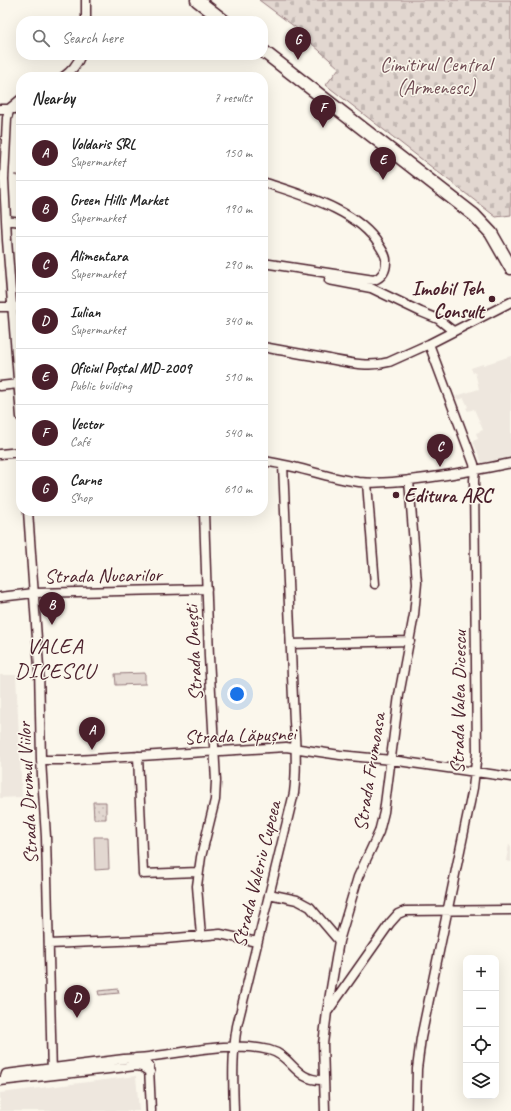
<!DOCTYPE html>
<html lang="en">
<head>
<meta charset="utf-8">
<style>
  body { margin:0; font-family:Caveat,sans-serif; background:#f2f2f2; color:#222 }
  .controls { position:absolute; right:12px; bottom:12px; display:grid; overflow:hidden; border-radius:8px; box-shadow:0 4px 16px #0002 }
  .controls button { width:36px; height:36px; display:grid; place-items:center; padding:0; border:0; border-bottom:1px solid #e0e0e0; background:#fff; color:#222; font:20px sans-serif }
  .you { position:absolute; left:237px; top:694px; width:14px; height:14px; margin:-10px; border:3px solid #fff; border-radius:50%; background:#1a73e8; box-shadow:0 0 0 6px #1a73e833 }
  .badge { display:grid; place-items:center; width:26px; height:26px; border-radius:50%; background:#4a1f2b; color:#fff; font-size:13px; font-weight:700 }
  .pin { position:absolute; translate:-50% -33px; filter:drop-shadow(0 1px 2px #0008) }
  .pin::after { content:''; position:absolute; top:21px; width:14px; height:12px; background:inherit; clip-path:polygon(0 0,100% 0,50% 100%) }
  .list { margin:0; padding:0; list-style:none }
  h2 { display:flex; justify-content:space-between; align-items:center; height:52px; margin:0; padding:0 16px; font-size:17px }
  h2 small { font-size:13px; font-weight:400; color:#767676 }
  .list li { display:grid; grid-template-columns:26px 1fr auto; gap:12px; align-items:center; box-sizing:border-box; height:56px; padding:0 16px; border-top:1px solid #e0e0e0 }
  .list b { display:block; font-size:15px; white-space:nowrap }
  .list p { margin:0; font-size:13px; white-space:nowrap; color:#767676 }
  .list em { font-size:13px; font-style:normal; color:#767676 }
  .icon { flex:none; width:22px; height:22px; fill:none; stroke:currentColor; stroke-width:2; stroke-linecap:round; stroke-linejoin:round }
  .map { position:relative; flex:none; width:511px; height:1111px; overflow:hidden }
  .search { position:absolute; background:#fff; box-shadow:0 4px 16px #0002; left:16px; top:16px; width:252px; height:44px; display:flex; align-items:center; gap:10px; box-sizing:border-box; padding:0 14px; border-radius:16px; color:#767676; font-size:15px }
  .panel { position:absolute; background:#fff; box-shadow:0 4px 16px #0002; left:16px; top:72px; width:252px; height:444px; border-radius:16px }
  .map>svg:first-child { display:block }
</style>
</head>
<body>
<div class="map">
<svg width="511" height="1111" viewBox="0 0 511 1111">
  <defs>
    <pattern id="cemetery-stones" width="16" height="16" patternUnits="userSpaceOnUse"><rect width="16" height="16" fill="#e2d7d0"/><path d="M2 7V4a2 2 0 0 1 4 0v3zM10 15v-3a2 2 0 0 1 4 0v3z" fill="#c3b8b3"/></pattern>
    <pattern id="park-dots" width="8" height="8" patternUnits="userSpaceOnUse"><rect width="8" height="8" fill="#e2d7d0"/><path d="M2 2h.1M6 6h.1" fill="none" stroke="#c3b8b3" stroke-width="1.8" stroke-linecap="round"/></pattern>
  </defs>
  <rect width="100%" height="100%" fill="#fbf7ec"/>
  <filter id="ink" filterUnits="userSpaceOnUse"><feTurbulence type="fractalNoise" baseFrequency=".025" numOctaves="2"/><feDisplacementMap in="SourceGraphic" scale="8" xChannelSelector="R" yChannelSelector="G"/><feConvolveMatrix kernelMatrix="1 2 1 2 8 2 1 2 1" color-interpolation-filters="sRGB"/></filter>
  <g filter="url(#ink)">
    <path fill="#eee7de" d="M511 356V457L482 463 473 441 478 439 476 433 483 430 474 409 468 411 466 408 468 407 464 398 458 400 456 396 479 389 475 372 473 373 471 368 483 364V365Z
      M0 675H16L22 797 0 798Z
      M509 845 511 846V862L506 861Z
      M136 1076 139 1111H0V1093Z"/>
    <path fill="url(#cemetery-stones)" stroke="#967b7e" d="M259 0H511V215L496 217 326 85 339 68 302 35 303 33Z"/>
    <path fill="url(#park-dots)" stroke="#967b7e" d="M93 802H106V819H94Z
      M118 989 119 993 99 995 98 991Z"/>
    <path fill="#e2d7d0" stroke="#967b7e" d="M145 673V684L116 685 115 674Z
      M94 837H108L109 869 95 870Z"/>
    <g fill="none" stroke-linecap="round" stroke-linejoin="round">
      <path stroke="#907477" stroke-width="2" d="M15 175 21 176"/>
      <g stroke="#4a1f2b" stroke-width="11">
        <path id="street" d="M86 0V21
          M63 77C72 71 77 65 81 55
          M21 99 10 108 7 118 4 179 7 240 21 417
          M0 109H21
          M263 182C301 195 357 209 379 245 382 250 387 256 386 262 386 271 382 277 374 280L263 263
          M6 220 21 222
          M329 280 371 288 421 312 438 319 453 331
          M0 307H21
          M263 347C283 351 304 354 324 358 346 362 368 368 389 362L429 344 511 302
          M0 386 18 384
          M0 454 21 452
          M263 461C296 465 326 478 359 482 381 484 404 481 426 478 455 474 483 469 511 463
          M367 483 375 584
          M28 511 39 667 41 760 46 837 52 1074
          M0 597 34 593 207 589
          M291 644 410 641
          M138 756 143 874 198 872
          M41 760H76L286 747 340 755 391 760 511 777
          M269 894 297 900 310 907 339 941
          M201 936 197 886 201 857 215 800 216 781 209 657 204 513 203 511
          M49 944 165 939 220 934 257 942
          M328 1011 390 923 398 914 405 911 511 910
          M136 1058C180 1055 225 1040 269 1050 293 1056 294 1081 323 1080
          M149 1067 151 1111
          M4 1080 6 1074 124 1059C134 1058 142 1058 149 1066
          M0 1081 136 1066 142 1067 150 1072
          M234 1111C233 1082 232 1055 237 1026L294 793C297 769 296 746 294 722L283 465
          M325 1111 323 1044 327 1012 339 941 358 877 379 832 384 812 399 695 414 615 417 583 409 480
          M416 1111 417 1069 421 1038 473 788 477 753 474 480 475 471 474 464 429 344"/>
      </g>
      <g stroke="#4a1f2b" stroke-width="15">
        <path id="primary" d="M197 0 224 21
          M263 51 474 215 491 233 511 268"/>
      </g>
      <use href="#street" stroke="#fbf7ec" stroke-width="8"/>
      <use href="#primary" stroke="#fbf7ec" stroke-width="12"/>
    </g>
  </g>
  <g fill="#4a1f2b" stroke="#fbf7ec" stroke-width="1.5">
    <circle cx="492" cy="299" r="4"/>
    <circle cx="396" cy="495" r="4"/>
  </g>
  <g text-anchor="middle" stroke-width="3" stroke-linejoin="round" paint-order="stroke">
    <g font-size="20" fill="#704d54" stroke="#fbf7ec">
      <text x="436" y="71">Cimitirul Central<tspan x="436" dy="23">(Armenesc)</tspan></text>
    </g>
    <g font-size="20" font-weight="bold" fill="#4a1f2b" stroke="#fbf7ec" text-anchor="end">
      <text x="484" y="295">Imobil Teh<tspan x="484" dy="23">Consult</tspan></text>
      <text x="404" y="502" text-anchor="start">Editura ARC</text>
    </g>
    <g font-size="20" fill="#4a1f2b" stroke="#fbf7ec">
      <text transform="translate(103 575) rotate(-1)" y="7">Strada Nucarilor</text>
      <text transform="translate(193 653) rotate(-93)" y="7">Strada Onești</text>
      <text transform="translate(458 702) rotate(-89)" y="7">Strada Valea Dicescu</text>
      <text transform="translate(240 735) rotate(-2)" y="7">Strada Lăpușnei</text>
      <text transform="translate(369 772) rotate(-81)" y="7">Strada Frumoasa</text>
      <text transform="translate(27 793) rotate(-93)" y="7">Strada Drumul Viilor</text>
      <text transform="translate(256 874) rotate(-76)" y="7">Strada Valeriu Cupcea</text>
    </g>
    <g font-size="22" letter-spacing="1" fill="#4a1f2b" stroke="#fbf7ec">
      <text x="55" y="653">VALEA<tspan x="55" dy="25">DICESCU</tspan></text>
    </g>
  </g>
</svg>
<div class="controls">
<button>+</button>
<button>−</button>
<button><svg class="icon" aria-label="locate" viewBox="0 0 24 24"><circle cx="12" cy="12" r="6"/><path d="M12 2v4M12 18v4M2 12h4M18 12h4"/></svg></button>
<button><svg class="icon" aria-label="layers" viewBox="0 0 24 24"><path d="M12 4l9 5-9 5-9-5zM3 14l9 5 9-5"/></svg></button>
</div>
<div class="you"></div>
<div class="pin badge" style="left:92px;top:750px">A</div>
<div class="pin badge" style="left:52px;top:625px">B</div>
<div class="pin badge" style="left:440px;top:467px">C</div>
<div class="pin badge" style="left:77px;top:1018px">D</div>
<div class="pin badge" style="left:383px;top:180px">E</div>
<div class="pin badge" style="left:323px;top:128px">F</div>
<div class="pin badge" style="left:298px;top:60px">G</div>
<div class="search"><svg class="icon" aria-label="search" viewBox="0 0 24 24"><circle cx="10" cy="10" r="6"/><path d="M15 15l6 6"/></svg>Search here</div>
<section class="panel">
<h2>Nearby<small>7 results</small></h2>
<ul class="list">
<li><span class="badge">A</span><div><b>Voldaris SRL</b><p>Supermarket</p></div><em>150 m</em></li>
<li><span class="badge">B</span><div><b>Green Hills Market</b><p>Supermarket</p></div><em>190 m</em></li>
<li><span class="badge">C</span><div><b>Alimentara</b><p>Supermarket</p></div><em>290 m</em></li>
<li><span class="badge">D</span><div><b>Iulian</b><p>Supermarket</p></div><em>340 m</em></li>
<li><span class="badge">E</span><div><b>Oficiul Poștal MD-2009</b><p>Public building</p></div><em>510 m</em></li>
<li><span class="badge">F</span><div><b>Vector</b><p>Café</p></div><em>540 m</em></li>
<li><span class="badge">G</span><div><b>Carne</b><p>Shop</p></div><em>610 m</em></li>
</ul>
</section>
</div>
</body>
</html>
